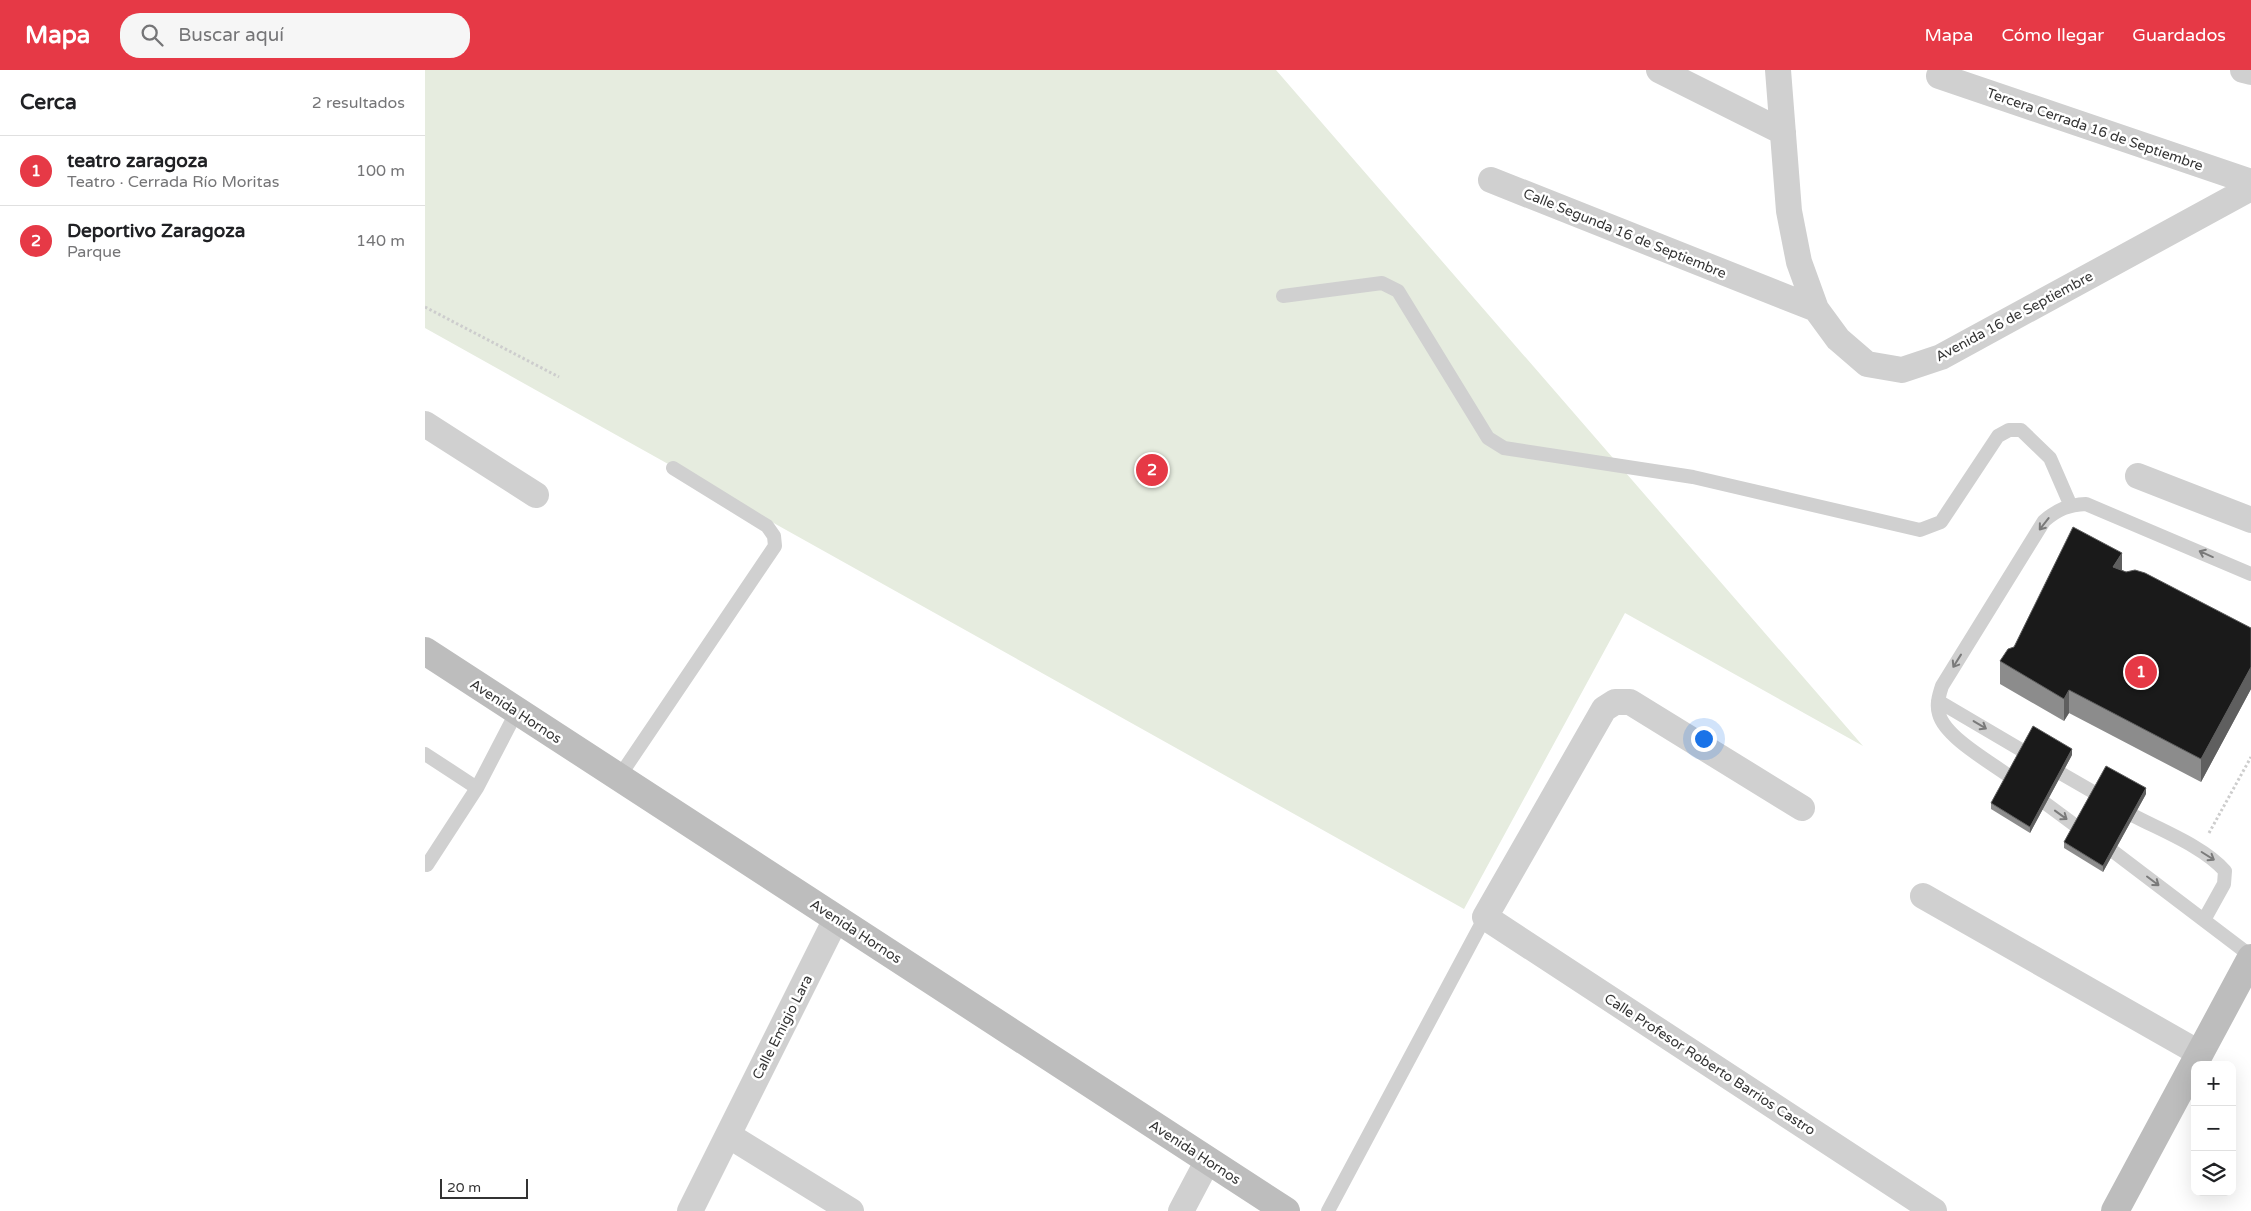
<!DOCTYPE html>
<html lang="es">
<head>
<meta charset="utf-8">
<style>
  body { margin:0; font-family:"Varela Round",sans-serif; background:#f6f6f6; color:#202124 }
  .controls { position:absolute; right:15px; bottom:15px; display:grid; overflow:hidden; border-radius:10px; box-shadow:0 5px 20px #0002 }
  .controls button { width:45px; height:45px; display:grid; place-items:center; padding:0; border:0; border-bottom:1px solid #e0e0e0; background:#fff; color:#202124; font:25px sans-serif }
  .scale { position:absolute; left:15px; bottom:12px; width:88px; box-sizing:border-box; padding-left:5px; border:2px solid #333; border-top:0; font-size:14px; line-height:18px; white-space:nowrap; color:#333; -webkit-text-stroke:4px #fff; paint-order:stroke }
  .you { position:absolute; left:1278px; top:668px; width:18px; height:18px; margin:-12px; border:4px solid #fff; border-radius:50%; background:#1a73e8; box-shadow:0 0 0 8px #1a73e833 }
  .badge { display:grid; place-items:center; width:32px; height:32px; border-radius:50%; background:#e63946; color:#fff; font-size:16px; font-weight:700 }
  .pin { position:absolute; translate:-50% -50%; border:2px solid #fff; box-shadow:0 1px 5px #0006 }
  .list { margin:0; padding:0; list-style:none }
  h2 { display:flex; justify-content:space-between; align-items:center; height:65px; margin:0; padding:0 20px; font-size:21px }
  h2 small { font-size:16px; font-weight:400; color:#757577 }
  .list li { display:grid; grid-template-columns:32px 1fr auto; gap:15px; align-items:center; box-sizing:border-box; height:70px; padding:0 20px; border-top:1px solid #e0e0e0 }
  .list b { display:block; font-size:19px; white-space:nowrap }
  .list p { margin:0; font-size:16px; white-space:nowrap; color:#757577 }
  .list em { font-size:16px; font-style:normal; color:#757577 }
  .icon { flex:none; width:28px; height:28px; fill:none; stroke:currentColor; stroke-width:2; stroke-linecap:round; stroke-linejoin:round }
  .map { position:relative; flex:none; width:1826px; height:1141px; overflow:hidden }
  header { display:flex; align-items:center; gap:30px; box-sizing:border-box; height:70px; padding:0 25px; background:#e63946; color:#fff }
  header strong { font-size:24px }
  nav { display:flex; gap:28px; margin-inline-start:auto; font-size:18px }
  .search { width:350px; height:45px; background:#f6f6f6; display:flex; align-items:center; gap:12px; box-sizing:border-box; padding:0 18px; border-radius:20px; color:#757577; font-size:19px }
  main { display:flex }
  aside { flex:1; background:#fff }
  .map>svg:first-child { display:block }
</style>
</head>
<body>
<header>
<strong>Mapa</strong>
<div class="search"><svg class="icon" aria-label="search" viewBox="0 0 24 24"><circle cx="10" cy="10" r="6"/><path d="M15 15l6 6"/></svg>Buscar aquí</div>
<nav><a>Mapa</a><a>Cómo llegar</a><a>Guardados</a></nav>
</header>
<main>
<aside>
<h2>Cerca<small>2 resultados</small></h2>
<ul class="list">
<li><span class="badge">1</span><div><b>teatro zaragoza</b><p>Teatro · Cerrada Río Moritas</p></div><em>100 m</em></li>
<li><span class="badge">2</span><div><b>Deportivo Zaragoza</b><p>Parque</p></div><em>140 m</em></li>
</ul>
</aside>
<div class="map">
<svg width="1826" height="1141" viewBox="0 0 1826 1141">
  <rect width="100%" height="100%" fill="#fff"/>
  <path fill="#e6ecdf" d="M0 0H851L1438 676 1200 543 1039 839 0 258Z"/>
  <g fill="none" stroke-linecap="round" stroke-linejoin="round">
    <path stroke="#cdcdcd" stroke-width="3" stroke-dasharray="2.5 2.5" stroke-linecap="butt" d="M0 237 134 307
      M1784 763 1826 687"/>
    <path stroke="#d0d0d0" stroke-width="14" d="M858 226 957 213 973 221 1063 368 1079 378 1268 407 1495 460 1516 452 1573 366 1584 360H1596L1625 388 1645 434
      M1513 631 1598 681
      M0 684 52 718
      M1637 704 1670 723
      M1584 706C1565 692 1520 667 1514 644 1511 635 1514 625 1517 616L1619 451C1633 439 1643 435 1661 434L1826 504
      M194 707 350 476 349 466 342 456 248 398
      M1620 733 1651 756
      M1709 746C1738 761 1779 777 1800 801L1799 814 1779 850
      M1689 782 1826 886
      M2 795 52 718 92 641
      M903 1141 1060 847"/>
    <path stroke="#d0d0d0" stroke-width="26" d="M1234 0 1358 62
      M1353 0 1364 141 1374 192 1391 239 1413 269 1442 294 1477 300 1516 287 1826 118
      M1818 0 1826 2
      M1514 6 1826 112
      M1066 110 1391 239
      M0 354 111 425
      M1713 406 1826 450
      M1377 738 1205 632H1190L1179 639 1060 847 1509 1141
      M1498 826 1774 983
      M303 1065 426 1141
      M265 1141 411 849
      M756 1141 783 1090"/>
    <path stroke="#bdbdbd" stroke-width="28" d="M0 581 861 1141
      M1690 1141 1826 888"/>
  </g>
  <path fill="#8c8c8c" d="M1697 500 1826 558V619L1776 712 1644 643 1639 651 1575 614V591L1589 577Z
    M1647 685 1605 763 1566 739V733Z
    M1721 724 1678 802 1639 778V772Z"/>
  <path fill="#5f5f5f" d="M1697 483V506L1688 497Z
    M1826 597V619L1776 712V689Z
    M1644 620V643L1639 651V629Z
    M1647 679V685L1605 763V757Z
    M1721 718V724L1678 802V796Z"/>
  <path fill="#1a1a1a" stroke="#5f5f5f" d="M1648 457 1697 483 1688 497 1701 502 1710 500 1720 503 1826 558V597L1776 689 1644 620 1639 629 1575 591 1583 579 1589 577Z
    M1608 656 1647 679 1605 757 1566 733Z
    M1681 696 1721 718 1678 796 1639 772Z"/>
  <defs><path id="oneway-shaft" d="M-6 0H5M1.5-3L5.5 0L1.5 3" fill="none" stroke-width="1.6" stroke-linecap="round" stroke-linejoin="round" transform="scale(1.25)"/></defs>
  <g stroke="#7a7a7a">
    <use href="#oneway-shaft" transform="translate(1619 454) rotate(128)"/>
    <use href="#oneway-shaft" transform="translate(1781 484) rotate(-156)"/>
    <use href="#oneway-shaft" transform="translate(1532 591) rotate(122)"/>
    <use href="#oneway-shaft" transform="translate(1555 655) rotate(31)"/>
    <use href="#oneway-shaft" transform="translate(1636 745) rotate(36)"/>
    <use href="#oneway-shaft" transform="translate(1783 786) rotate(32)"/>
    <use href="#oneway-shaft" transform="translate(1728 811) rotate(37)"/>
  </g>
  <g text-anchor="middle" stroke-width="5" stroke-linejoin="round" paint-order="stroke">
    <g font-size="14" fill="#333" stroke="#fff">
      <text transform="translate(1670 59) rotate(19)" y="5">Tercera Cerrada 16 de Septiembre</text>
      <text transform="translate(1200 163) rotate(22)" y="5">Calle Segunda 16 de Septiembre</text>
      <text transform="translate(1589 246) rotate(-28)" y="5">Avenida 16 de Septiembre</text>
      <text transform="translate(91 641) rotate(33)" y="5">Avenida Hornos</text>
      <text transform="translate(431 861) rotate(33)" y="5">Avenida Hornos</text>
      <text transform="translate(357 957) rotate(-63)" y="5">Calle Emigio Lara</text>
      <text transform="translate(1285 994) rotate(33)" y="5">Calle Profesor Roberto Barrios Castro</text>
      <text transform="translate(770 1082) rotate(33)" y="5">Avenida Hornos</text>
    </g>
  </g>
</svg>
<div class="controls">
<button>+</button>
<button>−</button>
<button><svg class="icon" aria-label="layers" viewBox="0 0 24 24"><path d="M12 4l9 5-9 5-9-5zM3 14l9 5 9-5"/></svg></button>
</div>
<div class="scale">20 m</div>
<div class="you"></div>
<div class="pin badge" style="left:1716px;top:602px">1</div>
<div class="pin badge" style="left:727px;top:400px">2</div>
</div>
</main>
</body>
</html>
